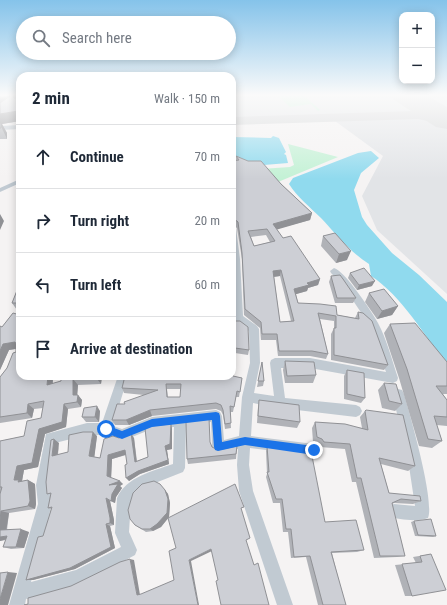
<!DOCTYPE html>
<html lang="en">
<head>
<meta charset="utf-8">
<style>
  body { margin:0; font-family:"Roboto Condensed",sans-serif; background:#f6f6f7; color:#1f2937 }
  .controls { position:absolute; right:12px; top:12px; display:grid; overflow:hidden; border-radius:8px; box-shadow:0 2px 10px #0003 }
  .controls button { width:36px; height:36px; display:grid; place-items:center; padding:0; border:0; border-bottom:1px solid #e0e1e3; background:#fff; color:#1f2937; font:20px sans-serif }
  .stop { position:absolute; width:12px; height:12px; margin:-9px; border:3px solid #1a73e8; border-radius:50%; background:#fff }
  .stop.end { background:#1a73e8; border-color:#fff; box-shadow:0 1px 4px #0008 }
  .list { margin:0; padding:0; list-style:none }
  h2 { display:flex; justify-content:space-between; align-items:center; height:52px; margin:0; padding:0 16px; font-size:17px }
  h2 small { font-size:13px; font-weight:400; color:#747a83 }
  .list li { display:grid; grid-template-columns:26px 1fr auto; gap:12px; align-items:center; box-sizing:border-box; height:64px; padding:0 16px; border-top:1px solid #e0e1e3 }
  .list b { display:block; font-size:15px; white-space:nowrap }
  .list em { font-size:13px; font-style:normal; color:#747a83 }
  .icon { flex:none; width:22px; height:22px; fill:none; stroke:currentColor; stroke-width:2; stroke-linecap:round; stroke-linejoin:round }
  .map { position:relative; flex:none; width:447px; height:605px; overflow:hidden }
  .search { position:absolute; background:#fff; box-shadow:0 2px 10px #0003; left:16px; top:16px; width:220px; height:44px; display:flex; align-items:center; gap:10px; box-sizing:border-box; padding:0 14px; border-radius:22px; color:#747a83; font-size:15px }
  .panel { position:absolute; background:#fff; box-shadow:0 2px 10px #0003; left:16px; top:72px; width:220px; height:308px; border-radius:12px }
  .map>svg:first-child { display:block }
</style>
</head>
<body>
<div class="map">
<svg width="447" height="605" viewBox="0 0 447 605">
  <rect width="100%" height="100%" fill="#f5f3f3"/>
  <path fill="#e2e4e7" d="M232 94 447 95V294L377 230 362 196 383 156 335 121 232 123Z"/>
  <path fill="#c3f1d5" d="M276 94H302L320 110 318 111 311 104 290 107Z
    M288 144 338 157 278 182 261 169 290 167 294 165Z"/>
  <path fill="#90daee" d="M273 136 279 138 286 152 284 154 286 155 288 163 264 165 232 161V137L271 138Z
    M371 151 379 158 361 173 354 190 362 217 367 225 392 253 419 275 447 302V366C426 337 401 295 371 276L369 264C350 252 336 234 321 218 310 207 297 197 289 184L293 178 358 153Z"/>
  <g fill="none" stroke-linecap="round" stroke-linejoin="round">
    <path fill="#d5d6d8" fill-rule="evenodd" d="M424 103 428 104 430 107 428 113 447 117V125L418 119 232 125V117L415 111 418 110 420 104Z"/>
    <path fill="#d5d6d8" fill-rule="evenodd" d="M391 94H424L447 107V129L436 127 394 100Z"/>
    <path fill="#c1cad2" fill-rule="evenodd" d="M441 94H446L447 98Z
      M20 125V129L0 130V126Z
      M20 179V183L0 192V188Z
      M232 226 236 228 240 259 243 316 257 326 259 329 260 363 254 393 274 396 270 363 271 360 275 358H310L386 372 370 326 342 284 331 273 330 271 334 268C345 271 372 312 378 323 387 340 392 360 398 378L397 381 393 383 310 368H281L285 398 356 405 360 407 362 411 360 415 356 417 280 408 253 403 251 436 314 444 318 446 320 450 318 454 314 456 250 448 249 465 253 491 293 605H277L239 491 237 465 238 449 218 453 214 451 212 447 211 422 186 426 185 468 183 472 145 487 131 501 129 532 137 550 135 555 100 574 77 585 26 599 25 605H9L38 504 36 485 46 434 87 423H102L118 376H128L113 426 122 429 152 417 216 410 220 412 222 416 224 440 239 436 242 397 250 363 249 331 235 321 233 318ZM174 427 173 464C153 471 126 477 117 498L115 533 121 547 76 570 31 582 52 504 50 485 55 443 87 435H106L122 441 152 429Z
      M398 389 402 390 404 394C410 415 435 501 428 518 418 522 399 520 389 516L387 511 389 506 394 504 415 506 407 453 392 394 394 390Z"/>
  </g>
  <path fill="#b0b2b7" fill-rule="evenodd" d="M0 94H20V121L2 124 7 133V139H0Z
    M236 156 281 184 312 213 310 220 276 229 283 238 320 279 318 285 308 288 307 291 296 294 298 303 337 315 355 318 358 312 388 365 384 370 331 360V334L334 328V321L320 319 328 354 326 359 310 356H278L276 340H261L260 328 244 315 242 259 237 228 233 225H232V161H236ZM266 235 270 242 254 246 251 237ZM280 276 291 321 280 322 274 277Z
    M20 202V210L16 204Z
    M323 236 347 260 336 263 321 246Z
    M350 273 372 286 357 290 348 278Z
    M331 276 356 298 353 303H335L329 282Z
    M20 283V310H17L12 303Z
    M369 293 398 306 392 315 377 319 365 302Z
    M13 313 20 376H53V384L61 381V376H102L101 384 78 385 77 395H78L82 400 81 407 68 409 66 427 45 434 38 467 24 470 22 481 28 480 35 484 36 504 35 509 9 513 7 530 29 532 24 548 11 549 3 547 6 540 0 541V495L1 492H0V441L24 436 41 418 43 408 34 409 32 418 0 423V377L7 368 16 352V349L9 350 0 370V326L2 327Z
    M233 321 249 350 248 355 235 353V333H233Z
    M390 324 447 386V394H443L447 400V426L437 425 442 441 432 448 419 446 399 378 384 333Z
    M285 361 316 375 313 383H285L283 370Z
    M262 362 264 381 263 386 257 387Z
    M347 370 365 398 361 403 344 399V376Z
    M233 376 242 378 239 397H236L233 412H230L231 428 225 429 223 415 221 411 216 409 152 416 129 425H115L112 420 125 404 144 395 124 393 122 388ZM167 389H181L180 397H168Z
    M384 383 402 404 395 411 382 408 378 390Z
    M259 400 300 422 297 428 257 423 258 407Z
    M100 411 99 422H86L82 417Z
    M365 411 415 466 408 471 381 464 389 493 421 501 413 504 394 503 392 504 405 556 397 557 374 558 356 482H352L345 449 320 447 319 445 313 442 312 428 315 422 362 428 360 417Z
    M171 424 172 429V449L167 450 169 464 140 474 129 481 126 455 112 459 111 478 123 484 120 486 122 488 116 497 115 503 110 501 114 520V525L110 526 115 548 75 569 33 580H26L43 536 51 509 48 508 50 496 59 443 58 455 68 452 97 436 94 457 100 458 119 438H134L137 461 148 457Z
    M210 443 212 447 218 450 237 446 236 459 188 464 187 459Z
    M267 446 325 522 364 550 357 552 332 553 345 605H318L306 557 291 558 288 532H283L280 503H273L266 477 267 474 266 451Z
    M165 490 168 494 170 503 169 517 161 527 153 531 146 532 135 525Z
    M414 521 436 536 433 537 415 536 411 522Z
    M431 554 412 596H405L395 565 416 563 413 557Z"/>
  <path fill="#909195" d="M20 94V103L14 98 13 95Z
    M10 96 0 108V98Z
    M18 111 20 116V121L2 124 7 133V139L0 124V114Z
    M312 213 310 220 272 231 273 224Z
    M0 214 4 221 0 230Z
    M351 251 347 260 336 263 339 254Z
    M281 270 280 276 272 277 273 271Z
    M320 279 318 285 308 288 307 291 293 295 294 289 307 283Z
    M375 281 372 286 357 290 359 285Z
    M398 306 392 315 377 319 382 311Z
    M15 342 20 348 9 350 0 370V351L3 344Z
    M48 376H53L52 391 47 385Z
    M98 376H102L101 384 97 379Z
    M73 379 78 385 77 398 78 395 82 400 81 407 77 402 73 395Z
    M28 404 34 409 32 418 27 413Z
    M64 404 68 409 66 427 45 434 38 467 24 470 22 481 25 483V486L14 480 17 466 39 429Z
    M97 406 100 411 99 422 95 417Z
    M150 410 152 416 129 425 126 420Z
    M171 424 172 429V449L167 450 169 464 140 474 129 481 126 478 165 446Z
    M93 432 97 436 94 460 89 456Z
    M131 433 134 438 137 465 135 462Z
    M54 439 59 443 57 460 52 456Z
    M125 450 128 454 112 459 111 480 107 476 108 455Z
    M28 480 35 484 36 504 35 509 28 506Z
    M120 481 123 484 120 486 122 488 116 497 115 503 111 501 112 494 109 485Z
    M165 490 168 494 170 503 169 517 161 527 153 531 150 529Z
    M106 498 110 501 114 520V525L110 523Z
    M1 511 9 513 6 532 0 530V520Z
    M106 524 110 526 115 548 75 569 33 580H26Z
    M21 529 29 532 24 548 16 547Z
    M7 536 15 537 0 541V537Z
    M211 549 212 551 191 561 199 605H198L189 560Z
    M130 559 134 560 140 595H137Z
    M8 572 17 573 8 605H0V599Z"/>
  <path fill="#cdcfd5" stroke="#909195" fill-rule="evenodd" d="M0 94H14L13 95 14 98H20V112L18 111 0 114V103L10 96 0 98Z
    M0 123H1V128H0Z
    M236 156 248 161H261L281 184 312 213 273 224 283 238 291 236 320 279 307 283 309 285 294 289 298 303 320 304 336 306 337 315 359 319 358 312 363 313 372 321 388 365 334 355V328H336V316L318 313 328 354 312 351H279L277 334H262L261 322 245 309 242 253 238 222 233 218 232 219V161L239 160ZM267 229 275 241 254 246 248 231ZM281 270 294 321 280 322 273 271Z
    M20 202V207L16 204Z
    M335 233 351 251 339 254 323 236Z
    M364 268 375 281 359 285 350 273Z
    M340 275 343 279 356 298H337L331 276Z
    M20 283V303H12Z
    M384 289 398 306 382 311 369 293Z
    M13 313 20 315V376H48L47 385 61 381V376H98L97 379H73V395H78L77 402 64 404 62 422 39 429 32 463 17 466 14 480H19L18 482 28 480 30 501 28 506 1 511 0 520V494L2 487H0V441L24 436 27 421 41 418 44 401 28 404 27 413 0 417V377L7 368 13 353 16 352V344L15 342 3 344 0 351V326L2 327Z
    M233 321H240L248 327 249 350 235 348V328H233Z
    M415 323 447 362V386H436L447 400V417L434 416 442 441 428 439 407 369 390 324Z
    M232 361H233V376L242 378 240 392 237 391 234 407 230 406 231 423 225 424 223 410 221 405 216 403 150 410 126 420H112L117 404H125L124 402 158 390 122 388 125 376H232ZM166 384H181L180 397H167Z
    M285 361 314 362 316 375 287 376Z
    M262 362 264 381H258Z
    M347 370 364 373 365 398 347 394Z
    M384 383 396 384 402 404 389 401Z
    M259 400 299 405 300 422 258 416Z
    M97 406 95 417H82L84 408Z
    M366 410 403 415 415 466 379 458 389 493 420 496 421 501 401 499 392 503 405 556H380L361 478H357L350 444 324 442 322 439 317 437 315 422 345 424 368 430 365 411Z
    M209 418 210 442 212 447 218 450 237 446 236 454 187 459 186 422Z
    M171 424 170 444 165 446 168 460 138 471 126 478 125 465 127 464 125 450 108 455 107 476 120 481 109 485 118 484 112 494 111 501 106 498 110 518V523L106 524 111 547 70 568 26 580 38 537 43 536 52 507 48 508 51 493 47 494 46 482 51 440 54 439 52 456 68 452 69 435 83 432H93L89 456 100 458 104 439 113 436 119 438 131 433 135 462 148 457 145 428 150 426Z
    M267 446 311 451 325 522 356 520 364 550 331 552 346 605H323L310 556 294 557 291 529H286L282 499H276L267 472H269Z
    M154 481 160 484 165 490 168 499 167 513 157 524 150 529H142L135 525 130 519 128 510 133 493 142 484Z
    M235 484 244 507 241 508 250 538 246 540 254 565 258 563 269 605H221L216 581 218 580 211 549 189 560 198 605H24L28 604V598L71 586 120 562 130 559 137 595 141 594 174 580 169 551 176 548 168 518Z
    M431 519 436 536 418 535 414 521Z
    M21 529 16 547H3L7 536 0 537V530Z
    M431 554 446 590 412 596 402 564 422 562 420 556Z
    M8 572 0 599V573Z"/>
  <linearGradient id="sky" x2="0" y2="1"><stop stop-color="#85c3ea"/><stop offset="0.53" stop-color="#fafafa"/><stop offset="1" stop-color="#fafafa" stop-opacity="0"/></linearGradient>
  <rect width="447" height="179" fill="url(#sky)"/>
  <path fill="#1a73e8" d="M216 412 219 413 220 416 222 442 245 437 314 446 317 447 319 450 317 453 314 455 245 445 218 451 215 450 214 447 212 420 152 427 122 439 103 432 102 429 103 426 106 425 122 431 152 419Z"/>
</svg>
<div class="controls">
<button>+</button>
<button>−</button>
</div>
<div class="stop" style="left:106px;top:429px"></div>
<div class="stop end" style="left:314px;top:450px"></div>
<div class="search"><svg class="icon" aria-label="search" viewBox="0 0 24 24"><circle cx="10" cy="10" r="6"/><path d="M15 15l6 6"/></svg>Search here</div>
<section class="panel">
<h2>2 min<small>Walk · 150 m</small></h2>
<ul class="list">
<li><svg class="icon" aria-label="ahead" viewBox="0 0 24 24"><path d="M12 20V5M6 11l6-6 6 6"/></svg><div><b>Continue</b></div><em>70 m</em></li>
<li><svg class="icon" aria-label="right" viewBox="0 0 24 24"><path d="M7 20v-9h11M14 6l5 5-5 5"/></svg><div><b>Turn right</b></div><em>20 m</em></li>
<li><svg class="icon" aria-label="left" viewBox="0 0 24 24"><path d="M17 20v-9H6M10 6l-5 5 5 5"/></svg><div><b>Turn left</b></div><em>60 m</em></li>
<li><svg class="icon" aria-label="arrive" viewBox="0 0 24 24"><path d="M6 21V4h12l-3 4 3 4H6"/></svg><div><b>Arrive at destination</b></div></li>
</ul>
</section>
</div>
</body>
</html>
